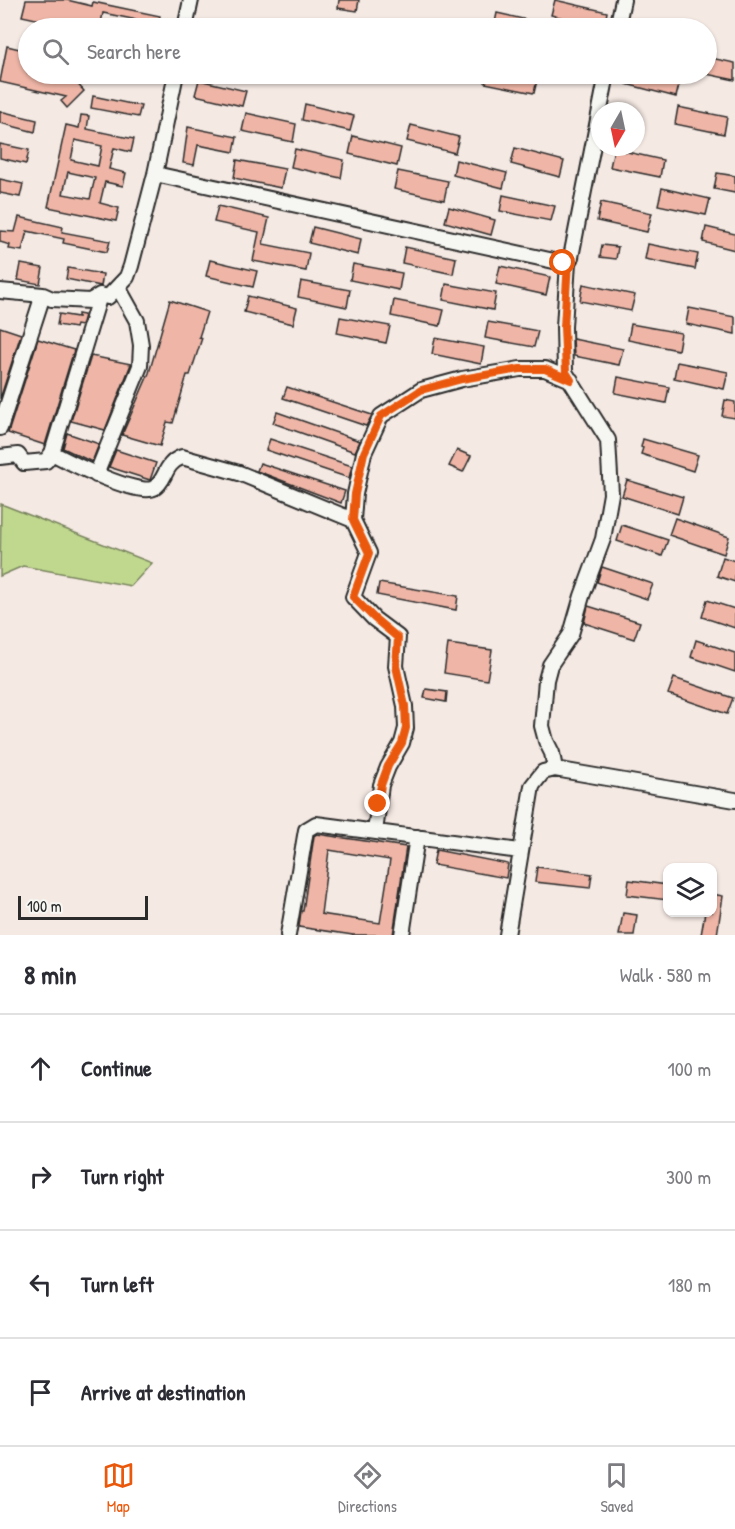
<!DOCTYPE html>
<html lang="en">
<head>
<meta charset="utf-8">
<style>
  body { margin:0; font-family:"Patrick Hand",sans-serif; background:#f2f2f3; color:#2b2b33 }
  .controls { position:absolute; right:18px; bottom:18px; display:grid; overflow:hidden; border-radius:12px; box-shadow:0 2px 4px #0004 }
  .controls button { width:54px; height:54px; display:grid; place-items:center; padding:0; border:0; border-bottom:2px solid #e1e1e2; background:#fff; color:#2b2b33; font:30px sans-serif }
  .compass { position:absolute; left:591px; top:102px; width:54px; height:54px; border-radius:50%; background:#fff; box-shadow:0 2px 4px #0004; rotate:189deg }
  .scale { position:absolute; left:18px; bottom:15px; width:130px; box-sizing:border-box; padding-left:6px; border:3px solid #2b2b2b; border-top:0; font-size:16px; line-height:21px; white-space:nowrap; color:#2b2b2b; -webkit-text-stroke:4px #f6f6f2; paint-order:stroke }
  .stop { position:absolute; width:18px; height:18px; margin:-14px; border:4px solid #ea580c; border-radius:50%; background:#fff }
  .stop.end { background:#ea580c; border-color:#fff; box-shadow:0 2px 6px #0008 }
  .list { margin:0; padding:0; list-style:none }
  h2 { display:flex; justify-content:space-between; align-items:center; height:78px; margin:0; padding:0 24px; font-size:26px }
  h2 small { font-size:20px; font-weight:400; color:#7c7c81 }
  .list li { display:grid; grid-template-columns:39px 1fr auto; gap:18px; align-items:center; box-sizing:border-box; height:108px; padding:0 24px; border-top:2px solid #e1e1e2 }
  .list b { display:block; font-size:22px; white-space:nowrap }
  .list em { font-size:20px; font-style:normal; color:#7c7c81 }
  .icon { flex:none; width:33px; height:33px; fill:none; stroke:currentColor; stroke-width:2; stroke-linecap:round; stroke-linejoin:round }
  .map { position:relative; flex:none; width:735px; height:935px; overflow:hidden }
  .search { position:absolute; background:#fff; box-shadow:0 2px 4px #0004; left:18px; right:18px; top:18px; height:66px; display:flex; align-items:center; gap:15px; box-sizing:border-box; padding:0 21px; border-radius:33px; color:#7c7c81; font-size:22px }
  .sheet { height:510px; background:#fff }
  nav { display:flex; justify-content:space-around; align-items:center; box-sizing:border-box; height:84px; border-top:2px solid #e1e1e2; background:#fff; font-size:16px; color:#7c7c81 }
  nav a { display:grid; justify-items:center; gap:3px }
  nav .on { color:#ea580c }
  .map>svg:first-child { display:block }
</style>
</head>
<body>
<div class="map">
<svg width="735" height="935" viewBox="0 0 735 935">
  <rect width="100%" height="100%" fill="#f5e9e3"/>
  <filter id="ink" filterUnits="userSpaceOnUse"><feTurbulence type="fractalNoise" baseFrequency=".0167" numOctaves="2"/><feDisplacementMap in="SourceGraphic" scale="12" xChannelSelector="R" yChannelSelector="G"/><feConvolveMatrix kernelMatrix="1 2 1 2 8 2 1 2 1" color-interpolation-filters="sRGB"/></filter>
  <g filter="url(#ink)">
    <path fill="#c0d88e" stroke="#76825c" stroke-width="1.5" d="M1 504 152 563 131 586 23 566 0 576Z"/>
    <path fill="#efb6a7" stroke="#2b2b2b" stroke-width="1.5" fill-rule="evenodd" d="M26 0H67L92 6 93 2 160 16 158 28H146L147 22 103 13 100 28H77L22 16Z
      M339 0H359L357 11 338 8Z
      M555 0 607 12 604 28 551 15Z
      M497 13 554 26V28L494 27Z
      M7 46 28 51V74H75L74 80 84 91 67 108 61 101 66 97 0 82Z
      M706 57 735 63V80L706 74Z
      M487 74H526L538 76 534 93 485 83Z
      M629 74H651L680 81 676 97 626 84Z
      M199 80 246 91 242 106 195 95Z
      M93 96 141 106 138 117 91 108Z
      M305 104 354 116 350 131 302 120Z
      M678 107 727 117 724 134 675 124Z
      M0 111 37 120 35 132 0 123Z
      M246 113 296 124 293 142 242 131Z
      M81 115 89 116 87 129 134 139 131 152 114 148 109 169 126 173 123 186 105 182 100 203 119 208 116 221 48 207 66 125 79 128ZM75 140 102 146 98 166 71 160ZM68 172 95 178 90 199 63 194Z
      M411 125 459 137 455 153 407 141Z
      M188 127 237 137 234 152 198 145 194 165 183 163Z
      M353 136 401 148 397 166 349 154Z
      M0 144 29 150 26 164 0 158Z
      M515 148 564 161 560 177 511 164Z
      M295 149 344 160 341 178 291 167Z
      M614 149 663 160 660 177 610 167Z
      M237 160 285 169 281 188 234 178Z
      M456 160 507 173 503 188 453 175Z
      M398 171 448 181 444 200 394 189Z
      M717 173 735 176V193L714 189Z
      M0 179 23 184 20 197 0 193Z
      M662 188 710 199 706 215 658 205Z
      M503 195 555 206 551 221 500 211Z
      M601 202 652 213 647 232 597 221Z
      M218 206 269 218 263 244 309 253 306 271 253 261 259 232 214 222Z
      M449 207 495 220 491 235 445 222Z
      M19 217 63 227 62 232 110 241 107 252 63 243 64 239 27 231 22 251 9 249 10 245 0 242V231L15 232Z
      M313 227 361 239 358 255 309 243Z
      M706 227 735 234V250L703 242Z
      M648 244 698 254 695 269 645 259Z
      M602 245 618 247 616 259 600 257Z
      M405 247 456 258 453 274 402 263Z
      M210 260 257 271 253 287 206 276Z
      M21 264 43 268 40 284 18 280Z
      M353 264 402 273 399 290 350 280Z
      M500 266 550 277 546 295 496 284Z
      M68 268 103 274 101 286 66 279Z
      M301 281 350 290 347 307 298 297Z
      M446 284 496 293 493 310 443 300Z
      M583 284 635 295 631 311 580 301Z
      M248 296 297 308 293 324 244 312Z
      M170 300 207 312 199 337 202 338 190 375H187L173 423 167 422 160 446 122 435 149 373Z
      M394 300 444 310 440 326 391 316Z
      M689 308 735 317V334L686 324Z
      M59 314 78 317V314L84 315 81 326 76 325 75 328 57 325Z
      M340 317 390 326 386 343 337 333Z
      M488 322 538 331 534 347 485 338Z
      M631 324 681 333 678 350 628 340Z
      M0 327 21 334 0 399Z
      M435 338 484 347 481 364 432 354Z
      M38 339 74 350 45 445 8 433Z
      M573 339 623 349 619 365 574 356Z
      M91 356 131 364 105 430 71 421Z
      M677 362 728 372 724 389 674 378Z
      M618 377 669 387 666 403 615 393Z
      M287 387 372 415 366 426 283 398Z
      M725 400 735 402V418L722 416Z
      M277 412 360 441 355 452 273 423Z
      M67 433 99 444 92 462 63 448Z
      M270 439 352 466 349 478 266 450Z
      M643 439 698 455 693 471 641 454 643 448 641 447Z
      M116 450 156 463 150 480 109 467Z
      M457 450 471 456 463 472 449 466Z
      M260 463 345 491 341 503 257 471Z
      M627 480 683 497 678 514 622 496Z
      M675 518 729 537 724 554 669 535Z
      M622 525 668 540 662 556 617 541Z
      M723 557 735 561V582L717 576Z
      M602 567 653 584 647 599 597 582Z
      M379 583 458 596 456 610 377 595Z
      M707 600 735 609V628L702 617Z
      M588 606 640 622 634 639 584 623Z
      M696 640 735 653V672L691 657Z
      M448 644 492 650 487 680 444 673Z
      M674 678 733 698 727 714 668 694Z
      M426 689 447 692 446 702 424 698Z
      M317 834 406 847 393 935H353L299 927 301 911H303L314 836ZM329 850 390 860 380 923 321 914Z
      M436 850 508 864 506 878 433 865Z
      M537 867 592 874 590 888 535 882Z
      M629 880 668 885V900L627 895Z
      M712 894 723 896 717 935H701L705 912H712Z
      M623 913 637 915 634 935H619Z"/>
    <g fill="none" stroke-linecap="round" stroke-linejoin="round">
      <g stroke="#2b2b2b" stroke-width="18">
        <path id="minor" d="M185 28 191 0
          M617 28 623 0
          M155 174 563 263 568 262
          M0 291 43 295 52 299 90 301 100 295 108 297 127 277 131 266 155 174 176 74
          M0 428 43 295
          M52 453 100 295
          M0 457 18 455 24 463 46 461 52 453C69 462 138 497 154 488 167 480 163 464 182 457L239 473 353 520
          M96 475 140 366 141 345 137 321 118 287
          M555 769 552 753 546 741 542 726 546 680 550 665 571 634 582 596 603 539 611 494 608 440 565 372 564 327 568 262 571 257 607 74
          M375 832 381 785 388 767 402 743 406 728 405 706 396 666 398 637 374 619 353 597 369 553 353 520 355 494 364 453 381 416 421 390 462 379 520 369H545L571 380
          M288 935 306 830 316 824 520 851
          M402 935 417 837
          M507 935 532 786 543 772 555 769 735 800"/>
      </g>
      <use href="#minor" stroke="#f6f6f2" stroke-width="14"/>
    </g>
  </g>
  <g fill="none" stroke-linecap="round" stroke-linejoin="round" filter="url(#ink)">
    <path stroke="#ea580c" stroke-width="8" d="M378 804 381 785 388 766 402 743 406 728 405 706 396 666 398 638 374 618 353 597 369 553 353 520 355 494 364 453 381 416 421 390 462 379 520 369H545L571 380 566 372 564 327 568 262 563 263"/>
  </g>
</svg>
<div class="controls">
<button><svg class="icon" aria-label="layers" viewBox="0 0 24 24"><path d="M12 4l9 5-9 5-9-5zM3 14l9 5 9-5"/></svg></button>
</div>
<svg class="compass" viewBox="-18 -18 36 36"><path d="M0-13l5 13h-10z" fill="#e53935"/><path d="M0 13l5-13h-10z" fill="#7c7c81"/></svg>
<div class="scale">100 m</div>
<div class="stop" style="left:563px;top:263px"></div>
<div class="stop end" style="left:378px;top:804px"></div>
<div class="search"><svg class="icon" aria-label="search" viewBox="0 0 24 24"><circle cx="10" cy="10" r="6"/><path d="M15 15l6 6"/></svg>Search here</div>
</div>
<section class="sheet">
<h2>8 min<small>Walk · 580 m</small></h2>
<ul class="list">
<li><svg class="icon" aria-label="ahead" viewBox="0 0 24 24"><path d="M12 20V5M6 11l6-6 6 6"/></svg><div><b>Continue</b></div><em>100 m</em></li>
<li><svg class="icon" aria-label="right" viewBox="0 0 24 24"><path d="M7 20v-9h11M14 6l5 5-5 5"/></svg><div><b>Turn right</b></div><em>300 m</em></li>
<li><svg class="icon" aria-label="left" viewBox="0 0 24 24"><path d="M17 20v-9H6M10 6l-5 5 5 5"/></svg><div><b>Turn left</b></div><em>180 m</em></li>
<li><svg class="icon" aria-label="arrive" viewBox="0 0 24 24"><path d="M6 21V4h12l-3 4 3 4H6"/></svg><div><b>Arrive at destination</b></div></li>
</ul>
</section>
<nav>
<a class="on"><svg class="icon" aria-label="map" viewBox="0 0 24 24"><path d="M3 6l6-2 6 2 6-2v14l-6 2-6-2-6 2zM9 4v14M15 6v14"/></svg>Map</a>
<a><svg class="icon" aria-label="directions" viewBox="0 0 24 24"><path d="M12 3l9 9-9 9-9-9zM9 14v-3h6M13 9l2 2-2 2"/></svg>Directions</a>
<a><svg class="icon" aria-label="saved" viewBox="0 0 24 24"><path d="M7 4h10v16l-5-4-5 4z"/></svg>Saved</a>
</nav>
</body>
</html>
